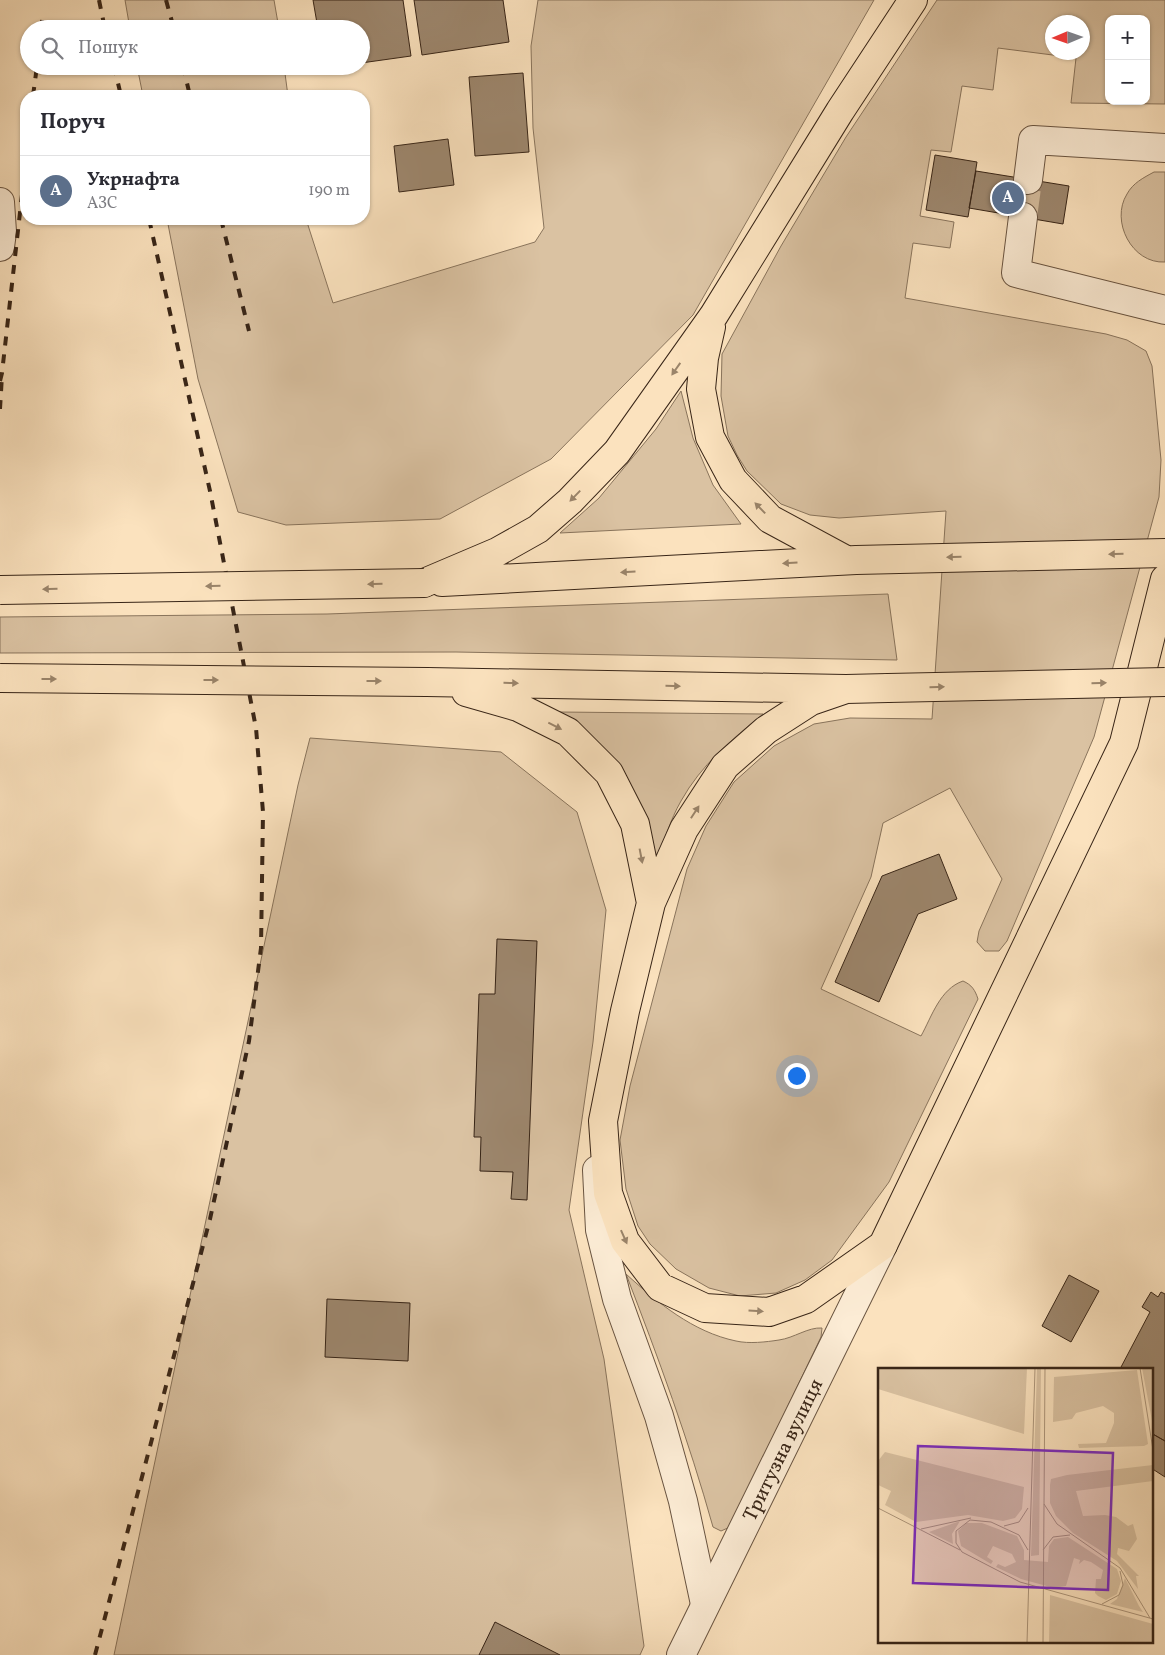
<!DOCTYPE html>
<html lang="uk">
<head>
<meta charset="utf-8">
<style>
  body { margin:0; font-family:Vollkorn,serif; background:#f2f2f3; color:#2b2b33 }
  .controls { position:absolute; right:15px; top:15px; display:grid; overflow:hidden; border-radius:10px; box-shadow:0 1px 4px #0004 }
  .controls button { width:45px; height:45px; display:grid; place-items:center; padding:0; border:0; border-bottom:1px solid #e1e1e2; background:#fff; color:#2b2b33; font:25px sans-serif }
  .compass { position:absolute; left:1045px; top:15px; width:45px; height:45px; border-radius:50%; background:#fff; box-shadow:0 1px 4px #0004; rotate:268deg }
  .you { position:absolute; left:796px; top:1075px; width:18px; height:18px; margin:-12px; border:4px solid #fff; border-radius:50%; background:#1a73e8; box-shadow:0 0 0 8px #1a73e833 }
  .badge { display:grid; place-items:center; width:32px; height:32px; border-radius:50%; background:#b45309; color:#fff; font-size:16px; font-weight:700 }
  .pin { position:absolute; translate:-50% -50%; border:2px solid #fff; box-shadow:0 1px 5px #0006 }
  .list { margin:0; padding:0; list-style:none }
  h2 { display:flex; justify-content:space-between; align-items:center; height:65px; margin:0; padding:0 20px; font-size:21px }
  h2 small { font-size:16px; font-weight:400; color:#7c7c81 }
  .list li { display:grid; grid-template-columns:32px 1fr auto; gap:15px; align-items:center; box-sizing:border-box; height:70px; padding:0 20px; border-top:1px solid #e1e1e2 }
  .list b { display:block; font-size:19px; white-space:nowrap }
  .list p { margin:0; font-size:16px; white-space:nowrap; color:#7c7c81 }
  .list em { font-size:16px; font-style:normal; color:#7c7c81 }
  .icon { flex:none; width:28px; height:28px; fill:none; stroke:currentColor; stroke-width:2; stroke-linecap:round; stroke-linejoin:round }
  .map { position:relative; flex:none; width:1165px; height:1655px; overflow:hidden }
  .search { position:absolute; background:#fff; box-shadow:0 1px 4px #0004; left:20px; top:20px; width:350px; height:55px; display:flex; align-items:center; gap:12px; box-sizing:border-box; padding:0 18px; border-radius:28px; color:#7c7c81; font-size:19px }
  .panel { position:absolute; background:#fff; box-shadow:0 1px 4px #0004; left:20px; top:90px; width:350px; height:135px; border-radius:20px }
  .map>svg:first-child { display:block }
</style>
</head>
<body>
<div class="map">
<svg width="1165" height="1655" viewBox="0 0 1165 1655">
  <rect width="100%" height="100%" fill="#fbe2be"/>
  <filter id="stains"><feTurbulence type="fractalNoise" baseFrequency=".004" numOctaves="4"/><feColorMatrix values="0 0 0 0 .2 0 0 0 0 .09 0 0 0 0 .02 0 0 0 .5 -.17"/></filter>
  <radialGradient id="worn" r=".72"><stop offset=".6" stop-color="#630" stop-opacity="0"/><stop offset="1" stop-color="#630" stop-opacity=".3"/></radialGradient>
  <path fill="#dac2a2" stroke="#89745c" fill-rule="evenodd" d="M125 0H274L279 29H130Z
    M538 0H874L693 315 551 459 440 519 286 525 238 512 198 379 167 219H306L333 303 535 242 544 228 533 128 531 46Z
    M937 0H1165V104L1071 103 1076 58 998 48 993 90 962 86 951 152 931 150 920 216 954 222 950 248 913 243 905 298 1106 334 1127 340 1146 351 1152 366 1161 460 1159 497 1094 737 1007 941 999 951H985L977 942 979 931 1002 879 950 788 883 823 871 877 821 989 921 1036C932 1016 940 989 963 981 972 985 975 990 978 999L889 1182 832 1260 805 1280 776 1293 740 1296 709 1288 676 1269 650 1244 638 1226 626 1189 620 1140 630 1086 687 869 706 826 734 782 774 746 814 724 850 718 932 719 946 511 839 518 810 515 781 504 747 471 737 455 728 436 721 396 722 354 781 246 846 137ZM1109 19H1146V101H1109ZM1052 22H1082V52H1052Z
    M137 66H284L288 96H143Z
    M1154 172H1165V262C1132 264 1110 221 1127 194 1133 183 1143 178 1154 172Z
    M681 391 693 438 713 485 741 524 560 533 599 498 656 429Z
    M888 594 897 660 456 652 0 653V617L327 614Z
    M559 712 763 714C731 740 701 765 681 801 670 820 664 842 656 862L606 751Z
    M310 738 501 752 577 812 606 910 593 1042 569 1210 604 1359 644 1646 640 1655H114L298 785Z
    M626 1274C658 1303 693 1332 736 1341 749 1344 766 1342 779 1340 794 1338 808 1327 822 1328L821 1337 730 1527 721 1531 713 1527C689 1441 658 1357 626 1274Z"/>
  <path fill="#9d876e" stroke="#382517" d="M313 0H403L411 56 361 63V29H318Z
    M414 0H503L509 42 422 55Z
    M523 73 529 152 475 156 469 77Z
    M448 139 454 185 399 192 394 146Z
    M935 155 977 162 968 217 926 210Z
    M976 171 1069 186 1063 224 969 208Z
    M939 854 957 899 918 914 879 1002 835 982 882 876Z
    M497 939 537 941 527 1200 511 1199 513 1172 480 1171 481 1137H474L479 994H495Z
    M1069 1275 1099 1291 1071 1342 1042 1326Z
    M1151 1292 1158 1297 1161 1292 1165 1294V1441L1151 1433V1369H1120L1150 1312 1142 1307Z
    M327 1299 410 1303 408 1361 325 1357Z
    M1151 1433 1165 1441V1477L1151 1468Z
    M495 1622 560 1655H479Z"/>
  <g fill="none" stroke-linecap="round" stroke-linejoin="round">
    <path stroke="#d4bc9d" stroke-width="28" stroke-dasharray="28 14" stroke-linecap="butt" d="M1023 217 1028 180"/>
    <g stroke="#695441" stroke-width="30">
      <g id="minor">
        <path d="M1028 180 1033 140 1165 148"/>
        <path d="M0 202 2 232 0 247"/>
        <path d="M1023 217 1016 273 1165 310"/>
        <path d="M597 1170 600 1230 617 1299 659 1416 683 1501 705 1604"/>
        <path id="s1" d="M681 1655 883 1245"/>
      </g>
    </g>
    <g stroke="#382517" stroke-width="30">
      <path id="major" d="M711 327 704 358 701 389 710 437 733 480 770 519 846 560
        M442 582 856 560 1165 553
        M424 583 497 552 538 529 570 501 617 452 714 315 840 111 913 0
        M427 682 846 689 888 688
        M846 689 811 701 766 730 725 766 684 829 651 903 625 1011 603 1121 608 1193 625 1241 660 1287 705 1308 769 1312 806 1299 883 1245 1124 743 1165 579
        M466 692 518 707 568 732 609 773 635 824 651 903"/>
    </g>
    <use href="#minor" stroke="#fcecd5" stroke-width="28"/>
    <use href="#major" stroke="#fbe2be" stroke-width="28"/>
    <path stroke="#382517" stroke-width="4" stroke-dasharray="9 9" stroke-linecap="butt" d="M99 0 105 29
      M166 0 174 29
      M41 29 43 14
      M114 66 121 96
      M183 66 190 96
      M33 96 37 66
      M221 219 249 331
      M0 381 2 373 26 159
      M0 409 2 375
      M95 1655 210 1219 249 1041 261 948 263 812 256 728 210 491 149 219"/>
    <g stroke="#382517" stroke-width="30" stroke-linecap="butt">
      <path id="major-bridge" d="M0 590 424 583
        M0 678 427 682
        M888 688 1165 682"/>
    </g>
    <use href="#major-bridge" stroke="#fbe2be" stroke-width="28"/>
  </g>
  <defs><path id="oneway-solid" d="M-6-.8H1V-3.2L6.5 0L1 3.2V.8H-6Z" transform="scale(1.25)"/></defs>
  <g fill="#9a846a">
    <use href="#oneway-solid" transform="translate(676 369) rotate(125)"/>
    <use href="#oneway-solid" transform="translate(575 496) rotate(134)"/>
    <use href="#oneway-solid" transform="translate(760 508) rotate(-134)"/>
    <use href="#oneway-solid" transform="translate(1116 554) rotate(179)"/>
    <use href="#oneway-solid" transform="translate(954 557) rotate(179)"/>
    <use href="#oneway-solid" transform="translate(790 563) rotate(177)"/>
    <use href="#oneway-solid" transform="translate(628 572) rotate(177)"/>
    <use href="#oneway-solid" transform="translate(375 584) rotate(179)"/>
    <use href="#oneway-solid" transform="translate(213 586) rotate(179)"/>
    <use href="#oneway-solid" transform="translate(50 589) rotate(179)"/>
    <use href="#oneway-solid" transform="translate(49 679)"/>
    <use href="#oneway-solid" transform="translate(211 680)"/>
    <use href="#oneway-solid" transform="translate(374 681)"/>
    <use href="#oneway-solid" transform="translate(511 683) rotate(1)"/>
    <use href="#oneway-solid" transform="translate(1099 683) rotate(-1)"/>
    <use href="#oneway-solid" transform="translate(673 686) rotate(1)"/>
    <use href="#oneway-solid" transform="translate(937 687) rotate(-1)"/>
    <use href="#oneway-solid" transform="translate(555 726) rotate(27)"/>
    <use href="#oneway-solid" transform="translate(695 812) rotate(-57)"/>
    <use href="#oneway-solid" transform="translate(641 856) rotate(79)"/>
    <use href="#oneway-solid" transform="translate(624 1237) rotate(66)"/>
    <use href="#oneway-solid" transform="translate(756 1311) rotate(4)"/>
  </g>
  <g text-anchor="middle" stroke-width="4" stroke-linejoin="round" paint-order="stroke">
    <g font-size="20" fill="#382517" stroke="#fcecd5">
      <text dy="7" stroke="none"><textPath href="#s1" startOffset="229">Тритузна вулиця</textPath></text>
    </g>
  </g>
  <g transform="translate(878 1368)">
    <rect width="275" height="275" fill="#fbe2be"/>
    <path d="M0 0H149L146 66 0 21ZM159 0H163L161 187 153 188ZM264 0H275V58ZM259 2 270 76 266 78 201 80 200 76 228 75 236 55V45L225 38 198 45 194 51 175 54 176 9ZM7 84 146 119 144 141 137 150 125 153 90 147 38 154 7 137 13 123 0 117V93ZM275 97V113L198 123 205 148 227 147 238 149 250 158 255 156 259 171 251 183 240 180 239 186 261 208H258L260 221 239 193 195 165 178 148 172 135V117L173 111 189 107ZM82 153 74 166 75 176 51 164ZM88 155H104L139 168 146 182V192L170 194 171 178 176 171 190 169 239 201 243 213 239 226 228 232 220 228 217 225 218 211H223L225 202 213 194 206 192 201 196 202 192 196 190 188 218 176 220 143 211 118 199 120 196 127 199 138 194 134 186 115 178 109 189 115 193 113 196 83 178 80 163ZM247 210 261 238 265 244 232 236 239 231ZM172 227 275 256V275H171Z" fill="#dac2a2"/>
    <path fill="none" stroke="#ad967b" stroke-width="1" d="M262 0 275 82M166 136 179 156 242 200 272 250M0 140 82 182M126 158 141 154 150 140M43 161 93 150M150 182 141 167 113 154 92 152 78 163V175L84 184 142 214 275 251M165 182 175 169 192 167M224 236 241 227 245 217 242 203M149 275 157 0M165 275 167 0"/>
    <path fill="#7b2cbf" fill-opacity="0.15" stroke="#7b2cbf" stroke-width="2.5" d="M40 78 235 85 230 222 35 215Z"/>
    <rect width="275" height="275" fill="none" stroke="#382517" stroke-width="2.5"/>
  </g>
  <rect width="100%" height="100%" filter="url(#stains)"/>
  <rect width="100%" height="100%" fill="url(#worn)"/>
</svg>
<div class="controls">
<button>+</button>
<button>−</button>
</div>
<svg class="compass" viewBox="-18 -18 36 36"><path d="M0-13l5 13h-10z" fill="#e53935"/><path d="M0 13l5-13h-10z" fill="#7c7c81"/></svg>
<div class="you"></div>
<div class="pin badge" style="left:1008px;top:198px;background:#5c6f8a">A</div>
<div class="search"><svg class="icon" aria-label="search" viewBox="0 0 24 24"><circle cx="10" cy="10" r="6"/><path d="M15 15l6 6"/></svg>Пошук</div>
<section class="panel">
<h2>Поруч<small></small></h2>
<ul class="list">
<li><span class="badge" style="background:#5c6f8a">A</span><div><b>Укрнафта</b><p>АЗС</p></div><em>190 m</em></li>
</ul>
</section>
</div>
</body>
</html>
